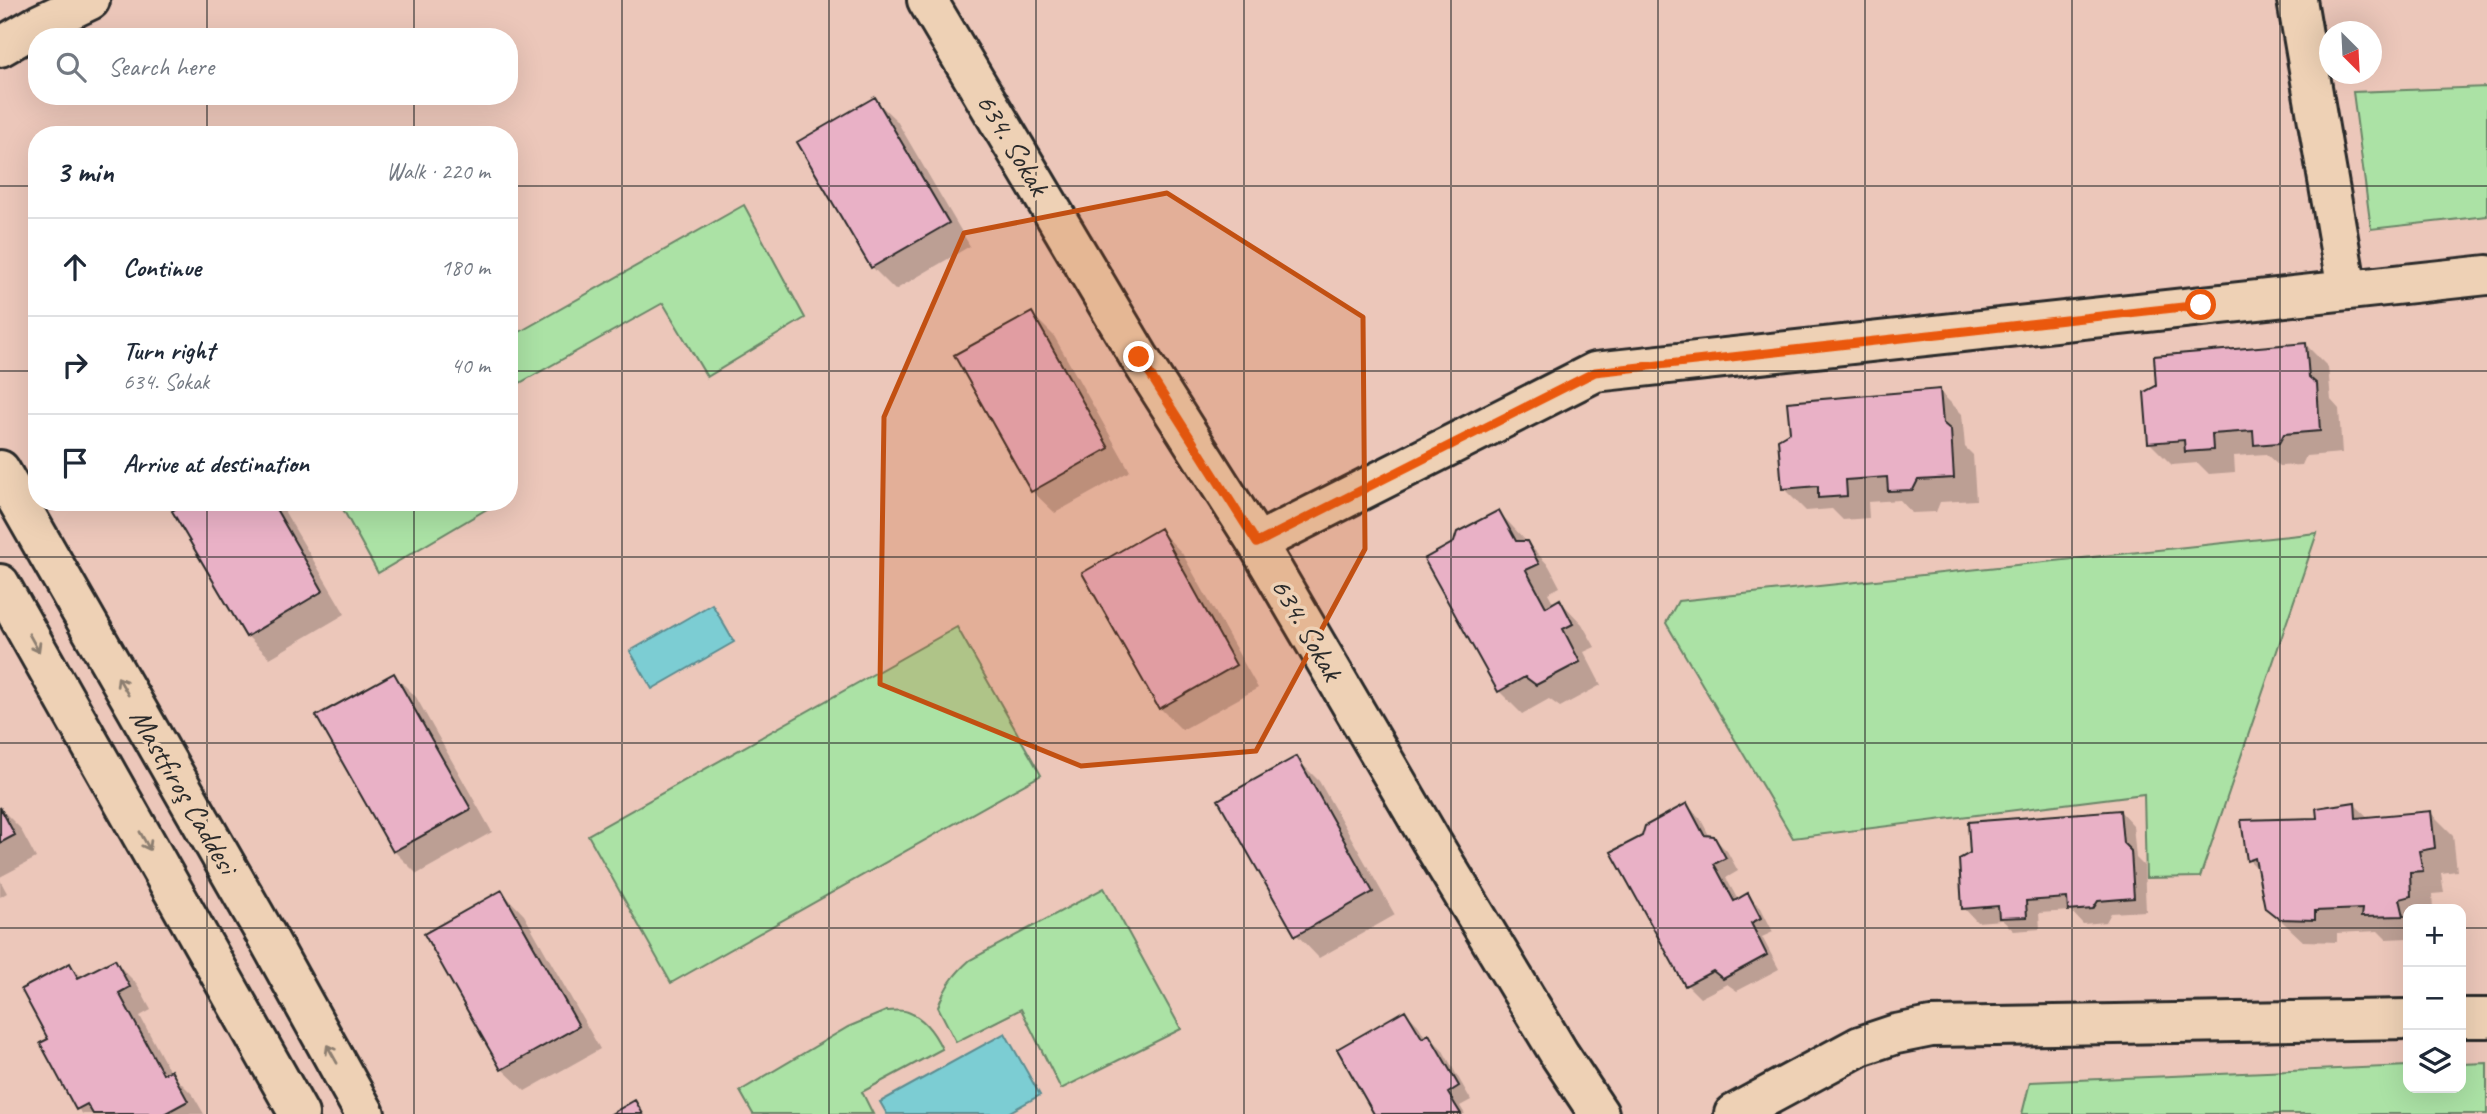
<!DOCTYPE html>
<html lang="en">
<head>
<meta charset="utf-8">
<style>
  body { margin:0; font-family:Caveat,sans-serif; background:#f2f2f3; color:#1f2937 }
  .controls { position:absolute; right:21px; bottom:21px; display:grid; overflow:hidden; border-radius:14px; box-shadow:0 7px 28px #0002 }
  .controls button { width:63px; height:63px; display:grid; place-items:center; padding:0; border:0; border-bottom:2px solid #e0e1e3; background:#fff; color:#1f2937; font:35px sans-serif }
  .compass { position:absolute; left:2319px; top:21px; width:63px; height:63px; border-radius:50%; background:#fff; box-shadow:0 7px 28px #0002; rotate:156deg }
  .stop { position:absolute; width:21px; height:21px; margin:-16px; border:5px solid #ea580c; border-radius:50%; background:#fff }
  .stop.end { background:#ea580c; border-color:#fff; box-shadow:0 2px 7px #0008 }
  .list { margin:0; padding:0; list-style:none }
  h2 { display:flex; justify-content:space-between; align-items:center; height:91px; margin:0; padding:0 28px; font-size:30px }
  h2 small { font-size:23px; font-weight:400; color:#747a83 }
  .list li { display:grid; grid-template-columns:46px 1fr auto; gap:21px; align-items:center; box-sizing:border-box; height:98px; padding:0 28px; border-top:2px solid #e0e1e3 }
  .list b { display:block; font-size:26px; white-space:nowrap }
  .list p { margin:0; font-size:23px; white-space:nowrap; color:#747a83 }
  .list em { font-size:23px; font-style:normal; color:#747a83 }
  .icon { flex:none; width:38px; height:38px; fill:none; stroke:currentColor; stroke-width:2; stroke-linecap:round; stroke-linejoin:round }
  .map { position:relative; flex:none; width:2487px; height:1114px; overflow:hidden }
  .search { position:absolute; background:#fff; box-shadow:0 7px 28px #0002; left:28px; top:28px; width:490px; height:77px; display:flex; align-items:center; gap:18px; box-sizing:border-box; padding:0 24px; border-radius:28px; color:#747a83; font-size:26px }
  .panel { position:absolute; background:#fff; box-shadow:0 7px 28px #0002; left:28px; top:126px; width:490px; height:385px; border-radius:28px }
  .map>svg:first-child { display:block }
</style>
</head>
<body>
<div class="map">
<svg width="2487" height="1114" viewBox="0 0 2487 1114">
  <rect width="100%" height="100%" fill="#ecc7ba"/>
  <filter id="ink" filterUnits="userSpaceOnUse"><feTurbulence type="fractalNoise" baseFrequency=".0143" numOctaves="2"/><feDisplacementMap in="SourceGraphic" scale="14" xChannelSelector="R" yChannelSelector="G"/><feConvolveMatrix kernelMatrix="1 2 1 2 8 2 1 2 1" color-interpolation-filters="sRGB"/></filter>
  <g filter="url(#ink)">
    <path fill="#abe2a5" stroke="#6b8668" stroke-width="2" d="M2487 87V216L2371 229 2353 92Z
      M744 205 805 318 707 377 663 303 509 389V338Z
      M339 502H489L492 506 378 573Z
      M2317 533 2200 877 2146 878 2144 794 1793 838 1666 623 1678 601Z
      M957 627 1041 775 671 983 588 835Z
      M1104 888 1181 1029 1061 1089 1021 1009 956 1042 938 1007C945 987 954 974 970 960Z
      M886 1011C892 1011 902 1009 908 1012 924 1018 935 1034 942 1049L862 1092 873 1114H753L740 1091 848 1027Z
      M2487 1063V1114H2022L2030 1082 2408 1066V1088H2461V1064Z"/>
    <path fill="#7ccdd3" stroke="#5c8c90" stroke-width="2" d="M712 604 734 642 652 689 630 651Z
      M1005 1033 1040 1095 1006 1114H887L880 1102Z"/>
    <path fill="#0003" d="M874 99 897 121 970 246 895 290 872 267 799 143Z
      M1032 314 1054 336 1130 471 1055 513 1032 491Z
      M2306 345 2328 367 2331 400 2339 409 2342 453 2306 456 2302 465 2279 466 2266 454 2234 456 2235 472 2209 474 2198 463 2172 465 2149 442Z
      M1939 391 1962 414 1965 447 1973 455 1976 500 1940 502 1936 512 1912 513 1900 500 1868 502 1869 518 1843 520 1832 509 1806 511 1783 488Z
      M190 502H279L345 614 270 658 247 636Z
      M1499 512 1549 566 1560 587 1548 593 1554 604 1560 601 1582 624 1595 647 1584 652 1601 685 1560 707 1549 699 1522 714 1499 691 1455 543Z
      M1160 530 1182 553 1258 688 1182 730 1160 708Z
      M394 675 416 697 492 832 417 874 394 851Z
      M1296 758 1319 781 1395 915 1319 958 1297 935 1221 800Z
      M2354 804 2369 818 2430 812 2453 835 2457 871 2441 873 2444 893 2432 894 2433 909H2408V938L2386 939 2378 931 2337 933V942L2303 941 2267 907 2260 871 2249 860 2243 822 2319 820Z
      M1687 805 1700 818 1710 837H1713L1727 851 1738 871 1726 878 1738 900 1747 895 1761 908 1773 932 1762 937 1779 969 1737 991 1727 984 1700 998 1687 985 1614 853 1643 837Z
      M0 808 20 828 36 858 0 877Z
      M2120 811 2133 825 2136 858 2144 866 2146 911 2111 913 2106 922 2083 924 2071 911 2039 913 2040 929 2014 931 2002 920 1977 922 1964 908Z
      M0 880 7 893 0 897Z
      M502 892 524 915 600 1049 525 1091 502 1069Z
      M114 961 137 984 151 1010 140 1016 170 1072 193 1095 204 1114H83L78 1109 43 1044 51 1040 70 965 83 978Z
      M1405 1012 1418 1025 1426 1038 1429 1036 1442 1049 1471 1100 1460 1106 1465 1114H1376Z"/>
    <path fill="#e9b1c6" stroke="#2b2b2b" stroke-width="2" d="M875 97 949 223 871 268 797 142Z
      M1032 312 1109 448 1031 492 954 355Z
      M2306 343 2309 377 2317 384 2320 431 2284 434 2279 443 2254 445 2253 431 2212 434 2213 450 2185 452 2184 440 2148 443 2144 392 2156 386 2154 356Z
      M1940 389 1943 423 1951 430 1954 478 1918 480 1913 490 1888 491 1887 477 1846 480 1847 496 1818 498V486L1782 489 1778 439 1790 432 1787 402Z
      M186 502H272L323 591 246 637 172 511Z
      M1499 510 1516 541H1527L1539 564 1526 570 1546 607 1560 599 1573 624 1563 629 1580 662 1536 685 1525 677 1498 692 1424 559 1454 542 1457 532Z
      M1160 528 1236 665 1159 709 1082 573Z
      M394 673 471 809 393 852 316 716Z
      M1297 756 1373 892 1295 936 1218 800Z
      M2355 802 2356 818 2431 811 2435 848 2419 851 2423 871 2410 872 2411 896 2400 899 2404 916 2361 917 2362 909 2315 911V920L2279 919 2265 908 2255 858 2247 861 2241 820 2317 818 2316 808Z
      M1687 803 1704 835 1714 836 1726 858 1714 864 1734 901 1748 893 1761 918 1751 923 1767 955 1723 979 1713 971 1685 986 1611 852 1642 836 1645 826Z
      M0 807 15 835 0 843Z
      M2120 810 2123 843 2131 851 2134 898 2098 901 2093 909 2068 911 2067 898 2026 901 2027 917 1999 918 1998 906 1962 909 1959 859 1970 853 1968 822Z
      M502 890 579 1026 501 1070 424 934Z
      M115 959 130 987 119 993 163 1074 171 1070 188 1101 164 1114H93L87 1104 76 1110 40 1043 48 1039 21 989 70 963 78 978Z
      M1405 1010 1422 1038 1429 1034 1459 1086 1448 1093 1461 1114H1374L1337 1049Z
      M635 1100 643 1114H611Z"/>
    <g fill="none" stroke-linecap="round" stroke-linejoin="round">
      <g stroke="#2b2b2b" stroke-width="44">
        <path id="minor" d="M927 0 1139 357 1257 543 1431 841 1560 1055 1599 1114
          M2297 0 2347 290
          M0 47 40 24 90 0
          M1257 543 1595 372 2487 275
          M2461 1018H2487
          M1734 1114 1860 1046 1896 1034 1931 1027 2408 1019"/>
      </g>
      <g stroke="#2b2b2b" stroke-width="44">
        <path id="major" d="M0 470 266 935 365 1114
          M0 584 299 1114"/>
      </g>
      <use href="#minor" stroke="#eed1b5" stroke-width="38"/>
      <use href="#major" stroke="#eed1b5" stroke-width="38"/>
    </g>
    <defs><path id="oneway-shaft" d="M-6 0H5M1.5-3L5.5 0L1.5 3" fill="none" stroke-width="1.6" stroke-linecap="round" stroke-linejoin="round" transform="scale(1.75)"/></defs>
    <g stroke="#8c7e70">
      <use href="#oneway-shaft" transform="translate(34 643) rotate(61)"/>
      <use href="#oneway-shaft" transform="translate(123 686) rotate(-120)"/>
      <use href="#oneway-shaft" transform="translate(145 841) rotate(61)"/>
      <use href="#oneway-shaft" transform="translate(332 1054) rotate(-119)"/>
    </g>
  </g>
  <g fill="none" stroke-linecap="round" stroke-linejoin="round" filter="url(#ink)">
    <path stroke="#ea580c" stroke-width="9" d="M1139 357 1257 543 1595 372 2201 305"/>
  </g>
  <path fill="#c25012" fill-opacity="0.2" stroke="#c25012" stroke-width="5" stroke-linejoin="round" d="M1167 193 1363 317 1365 549 1256 751 1081 766 880 684 884 417 964 233Z"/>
  <path fill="none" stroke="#2b2b2b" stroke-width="2" stroke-opacity="0.55" d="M207 0V37M414 0V37M622 0V1114M829 0V1114M1036 0V1114M1244 0V1114M1451 0V1114M1658 0V1114M1865 0V1114M2072 0V1114M2280 0V1114M207 96V135M414 96V135M0 186H37M509 186H2487M0 371H37M509 371H2487M207 502V1114M414 502V1114M0 557H2487M0 743H2487M0 928H2408M2461 928H2487"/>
  <g text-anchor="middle" stroke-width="7" stroke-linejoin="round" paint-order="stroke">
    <g font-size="30" fill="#2b2b2b" stroke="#eed1b5">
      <text transform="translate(1013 144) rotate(59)" y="10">634. Sokak</text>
      <text transform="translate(1307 629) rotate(60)" y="10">634. Sokak</text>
      <text transform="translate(184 791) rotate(60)" y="10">Mastfıroş Caddesi</text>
    </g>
  </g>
</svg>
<div class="controls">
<button>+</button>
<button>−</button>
<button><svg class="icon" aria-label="layers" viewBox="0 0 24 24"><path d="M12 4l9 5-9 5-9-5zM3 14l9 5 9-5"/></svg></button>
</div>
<svg class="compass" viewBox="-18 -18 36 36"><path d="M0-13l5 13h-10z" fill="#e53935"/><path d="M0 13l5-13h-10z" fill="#747a83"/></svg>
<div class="stop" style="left:2201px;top:305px"></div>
<div class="stop end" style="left:1139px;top:357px"></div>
<div class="search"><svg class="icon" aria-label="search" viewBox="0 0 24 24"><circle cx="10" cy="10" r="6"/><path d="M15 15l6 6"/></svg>Search here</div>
<section class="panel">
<h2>3 min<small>Walk · 220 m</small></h2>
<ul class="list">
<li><svg class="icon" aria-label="ahead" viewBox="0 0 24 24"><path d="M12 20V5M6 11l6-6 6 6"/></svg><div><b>Continue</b></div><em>180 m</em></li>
<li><svg class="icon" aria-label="right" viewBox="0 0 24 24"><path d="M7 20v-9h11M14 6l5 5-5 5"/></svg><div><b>Turn right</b><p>634. Sokak</p></div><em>40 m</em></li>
<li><svg class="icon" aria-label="arrive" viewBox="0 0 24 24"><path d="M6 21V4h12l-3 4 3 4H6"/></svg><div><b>Arrive at destination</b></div></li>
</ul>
</section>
</div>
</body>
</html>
